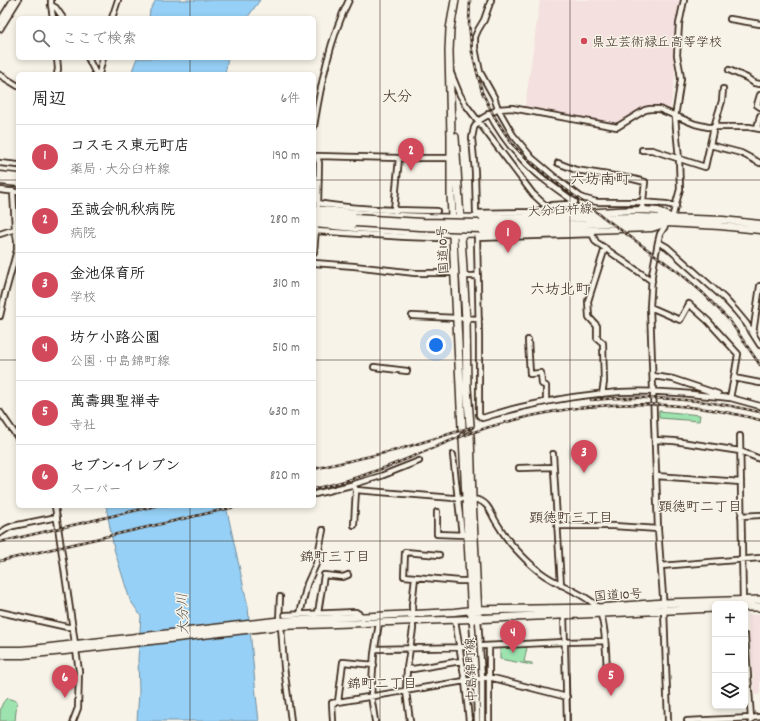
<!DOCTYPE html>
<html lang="ja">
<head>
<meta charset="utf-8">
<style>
  body { margin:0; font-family:Dekko,"Klee One",sans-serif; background:#f6f6f6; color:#222 }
  .controls { position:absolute; right:12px; bottom:12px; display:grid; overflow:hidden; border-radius:6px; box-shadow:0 2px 6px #0003 }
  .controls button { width:36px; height:36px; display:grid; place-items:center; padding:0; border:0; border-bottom:1px solid #e0e0e0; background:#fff; color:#222; font:20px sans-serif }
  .you { position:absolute; left:436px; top:345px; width:14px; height:14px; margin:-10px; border:3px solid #fff; border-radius:50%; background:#1a73e8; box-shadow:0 0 0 6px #1a73e833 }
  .badge { display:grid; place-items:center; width:26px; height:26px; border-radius:50%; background:#d1495b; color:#fff; font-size:13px; font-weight:700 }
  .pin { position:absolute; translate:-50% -33px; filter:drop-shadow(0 1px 2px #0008) }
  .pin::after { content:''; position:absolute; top:21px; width:14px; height:12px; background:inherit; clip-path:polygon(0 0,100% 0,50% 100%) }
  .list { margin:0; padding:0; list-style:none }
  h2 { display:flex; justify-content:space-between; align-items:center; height:52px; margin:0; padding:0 16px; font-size:17px }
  h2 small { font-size:13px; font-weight:400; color:#767676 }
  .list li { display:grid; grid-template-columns:26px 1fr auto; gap:12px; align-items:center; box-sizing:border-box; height:64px; padding:0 16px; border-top:1px solid #e0e0e0 }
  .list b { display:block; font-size:15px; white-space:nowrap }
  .list p { margin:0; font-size:13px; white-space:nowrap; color:#767676 }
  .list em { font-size:13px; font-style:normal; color:#767676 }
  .icon { flex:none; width:22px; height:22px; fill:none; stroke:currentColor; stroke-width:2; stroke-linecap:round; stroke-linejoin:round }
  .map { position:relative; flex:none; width:760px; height:721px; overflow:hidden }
  .search { position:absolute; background:#fff; box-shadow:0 2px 6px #0003; left:16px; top:16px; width:300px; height:44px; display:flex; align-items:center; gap:10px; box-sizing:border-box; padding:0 14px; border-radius:6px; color:#767676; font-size:15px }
  .panel { position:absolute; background:#fff; box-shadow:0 2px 6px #0003; left:16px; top:72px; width:300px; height:436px; border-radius:6px }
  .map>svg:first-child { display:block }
</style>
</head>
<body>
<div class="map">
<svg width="760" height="721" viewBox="0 0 760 721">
  <rect width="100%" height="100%" fill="#f7f3e8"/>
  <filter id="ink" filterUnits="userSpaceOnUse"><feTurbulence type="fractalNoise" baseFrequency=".025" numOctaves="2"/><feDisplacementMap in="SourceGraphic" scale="8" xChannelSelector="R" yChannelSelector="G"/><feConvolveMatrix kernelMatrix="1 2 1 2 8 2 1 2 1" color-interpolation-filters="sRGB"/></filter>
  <g filter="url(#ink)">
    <path fill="#f4e0df" d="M540 0H682L676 32 674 57 675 75 670 111 649 106 636 110 632 115 615 125 577 116 525 106Z
      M760 614V694L755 695 747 615Z"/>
    <path fill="#9de3b0" stroke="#6c8667" d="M659 411 700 415 699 421 659 418Z
      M500 647H527L524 662 532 663V665L500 659Z
      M7 698 17 701 15 721H0C0 711 0 704 7 698Z"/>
    <path fill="#96d0f6" stroke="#728ea0" d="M156 0H260L247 18H149L150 10Z
      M137 58H228L225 74H132L133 68Z
      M106 506H226L248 607 256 695 259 721H137L139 692 138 659 141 616 130 600 114 549Z"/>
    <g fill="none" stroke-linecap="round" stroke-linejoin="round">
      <g stroke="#3b2a1e" stroke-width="8">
        <path id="minor" d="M51 0V5L53 18
          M491 0 484 20 478 30 475 37V48L480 72 494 97 498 109 513 135 532 158 557 179 582 198 597 202H642L666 204 676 206
          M51 5 56 8 63 18
          M112 18 118 0
          M730 19 760 24
          M0 21 13 0
          M0 29 18 0
          M88 58 95 72 98 74
          M729 70 747 78 754 83 760 84
          M451 73 460 95 466 105 533 194 547 207
          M57 74 58 69 57 58
          M99 74 103 58
          M0 75 18 86
          M760 95 757 105 760 107
          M489 113C498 130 509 146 522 159 537 176 557 189 575 202
          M314 126C321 84 330 38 349 0
          M757 128 760 116
          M710 145 741 153 760 163
          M642 150H652L705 167 714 127 722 101 723 89
          M399 158 394 210 437 211
          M0 163 18 165
          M558 163 576 170 633 179 645 182 642 210
          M314 177 316 197
          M0 190 18 192
          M575 202 569 204 552 205 536 212 476 213 475 172 472 138 474 128 478 121 498 109 512 108 617 127 645 110 650 109H659L695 124 708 127H749L760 129
          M318 203C343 208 369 209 394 210L395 211
          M318 205 319 163 317 156 399 158H450
          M316 231 406 237 439 238
          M0 234 15 229
          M658 242 667 247 724 298 736 311 746 323 760 345
          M314 252 316 229
          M314 263 354 266 415 273H455
          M463 276H478
          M650 307 680 320 689 304 708 321 738 354 734 378 730 398C693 394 656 390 620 392 588 394 557 399 526 406 511 409 496 414 482 418L479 415V338L477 238 592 234 596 242 652 281
          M0 316 5 294 17 250V240L15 229 13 191
          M412 316 479 319
          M753 333 760 286
          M528 340 530 374 541 373 542 384 546 386V402
          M374 367 407 371
          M653 376 673 379 718 394
          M734 378 760 383
          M602 394 604 382 603 343 597 338V326L589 317 588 301 605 248
          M727 397 760 406
          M0 412 18 438
          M740 436 743 602
          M655 440 674 441 740 451 760 459
          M553 454 561 585
          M453 455 462 535
          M519 468 553 467
          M656 476 741 482
          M356 490 478 500C488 503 490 511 495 520 500 528 506 538 512 545 523 557 535 570 549 578 562 586 590 597 598 608 606 620 606 656 607 671
          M315 494 351 485 381 476 419 461
          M55 506 79 671 78 708 73 721
          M437 512V534L464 535
          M741 516 760 515
          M354 525 356 490 355 488
          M557 526H614L658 529
          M0 533 8 528 13 526 57 517
          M439 555 405 552 404 576 459 581H470
          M661 566 760 558
          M0 612 67 627H73
          M318 613 324 575 343 577 348 575
          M300 614 307 584 316 564 323 530
          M285 615 356 612 362 616
          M564 615 567 721
          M472 619 476 679 477 721
          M478 619 482 678V721
          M455 620 465 681 469 721
          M279 621 280 597
          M281 626 284 667 291 721
          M745 636 751 718 760 717
          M483 646 564 642 605 641
          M376 649 470 647
          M407 668 413 669 461 661
          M338 702 343 662 374 665
          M333 721 332 703 489 677 567 697
          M375 721 371 696 374 654 379 623
          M410 721 406 691 407 668 413 629 412 605 415 577
          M489 721V646
          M668 721 664 610 658 529 650 307 652 275 658 242 660 234 667 223 672 218 680 189 679 159 675 117 681 79 680 71 677 55 679 24 684 0
          M687 721 751 718V721"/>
      </g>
      <g stroke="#3b2a1e" stroke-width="9">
        <path id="major" d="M0 175 18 177
          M0 181 18 183
          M314 209C384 217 453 219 524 217 563 215 602 211 642 210L658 211 672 218
          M314 214 355 218
          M314 219 355 223
          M480 223 529 221 583 218 637 217 723 220 760 224
          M314 224 355 228 405 232 461 234 652 228 667 223
          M480 229 608 223H667L720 226 760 230
          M0 650H21L33 649 275 621 454 612 472 610
          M0 655H23L65 651 281 626 472 619"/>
      </g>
      <g stroke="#3b2a1e" stroke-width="10">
        <path id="highway" d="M455 0 450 29 449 51 451 136V194L462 428
          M455 137 466 319 467 388 470 425
          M470 435 472 499 478 615
          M463 437 472 619 715 608
          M745 607H760
          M472 610 598 608 664 603 760 600"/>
      </g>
      <use href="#minor" stroke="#f7f3e8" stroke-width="4.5"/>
      <use href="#major" stroke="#f7f3e8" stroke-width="6"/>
      <use href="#highway" stroke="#f7f3e8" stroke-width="7"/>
      <g stroke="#3b2a1e" stroke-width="2.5">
        <path id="rail" d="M470 0 469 24 472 52 482 92 494 116 512 144 521 153 550 178 681 274 703 293 730 321 760 365
          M591 400C647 395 705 399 760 412
          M314 469 397 450 472 427
          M314 489C336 484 357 478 378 470 407 460 436 446 465 435 559 401 663 394 760 420
          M0 542 155 506
          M0 561 239 506"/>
      </g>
      <use href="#rail" stroke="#f7f3e8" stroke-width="1" stroke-dasharray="3" stroke-linecap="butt"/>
      <g stroke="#3b2a1e" stroke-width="9" stroke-linecap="butt">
        <path id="major-bridge" d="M355 218 422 222 480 223
          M355 223 420 227 480 229"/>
      </g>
      <use href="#major-bridge" stroke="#f7f3e8" stroke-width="6"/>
    </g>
  </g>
  <path fill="none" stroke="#3b2a1e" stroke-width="1" stroke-opacity="0.55" d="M190 0V18M380 0V721M570 0V721M190 58V74M0 180H18M314 180H760M0 360H18M314 360H760M190 506V721M0 541H760"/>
  <circle fill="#d1495b" stroke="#f7f3e8" stroke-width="1.5" cx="584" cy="41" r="4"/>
  <g text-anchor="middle" stroke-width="3" stroke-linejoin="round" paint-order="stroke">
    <g font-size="13" fill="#3b2a1e" stroke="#f7f3e8" text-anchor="start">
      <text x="592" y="46">県立芸術緑丘高等学校</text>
    </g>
    <g font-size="13" fill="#3b2a1e" stroke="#f7f3e8">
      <text transform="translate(560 209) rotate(-3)" y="5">大分臼杵線</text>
      <text transform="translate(442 250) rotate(-93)" y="5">国道10号</text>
      <text transform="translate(618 594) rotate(-4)" y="5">国道10号</text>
      <text transform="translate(470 670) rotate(-92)" y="5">中島錦町線</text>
    </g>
    <g font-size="14" fill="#3b2a1e" stroke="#f7f3e8">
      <text x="700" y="511">顕徳町二丁目</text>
      <text x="571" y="522">顕徳町三丁目</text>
      <text x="335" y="561">錦町三丁目</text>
      <text x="382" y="688">錦町二丁目</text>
    </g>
    <g font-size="14" font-style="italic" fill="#525454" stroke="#f7f3e8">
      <text transform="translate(182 614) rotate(-92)" y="5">大分川</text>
    </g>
    <g font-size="15" fill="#3b2a1e" stroke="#f7f3e8">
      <text x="397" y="101">大分</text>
      <text x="600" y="184">六坊南町</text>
      <text x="560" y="294">六坊北町</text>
    </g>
  </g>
</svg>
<div class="controls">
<button>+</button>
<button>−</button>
<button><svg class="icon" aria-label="layers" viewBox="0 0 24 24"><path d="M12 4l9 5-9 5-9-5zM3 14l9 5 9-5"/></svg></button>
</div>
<div class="you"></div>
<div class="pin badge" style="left:508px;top:253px">1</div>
<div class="pin badge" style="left:411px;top:171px">2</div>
<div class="pin badge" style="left:584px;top:473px">3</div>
<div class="pin badge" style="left:513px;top:653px">4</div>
<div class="pin badge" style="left:611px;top:696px">5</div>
<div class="pin badge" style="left:65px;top:698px">6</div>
<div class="search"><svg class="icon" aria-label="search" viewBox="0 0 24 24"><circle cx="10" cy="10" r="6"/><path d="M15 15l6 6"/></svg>ここで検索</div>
<section class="panel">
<h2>周辺<small>6件</small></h2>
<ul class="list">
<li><span class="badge">1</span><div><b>コスモス東元町店</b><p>薬局 · 大分臼杵線</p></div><em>190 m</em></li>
<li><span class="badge">2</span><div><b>至誠会帆秋病院</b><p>病院</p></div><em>280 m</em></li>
<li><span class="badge">3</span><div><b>金池保育所</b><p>学校</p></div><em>310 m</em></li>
<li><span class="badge">4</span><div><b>坊ケ小路公園</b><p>公園 · 中島錦町線</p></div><em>510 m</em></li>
<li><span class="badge">5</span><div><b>萬壽興聖禅寺</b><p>寺社</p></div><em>630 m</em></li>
<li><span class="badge">6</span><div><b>セブン-イレブン</b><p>スーパー</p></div><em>820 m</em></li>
</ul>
</section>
</div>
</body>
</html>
